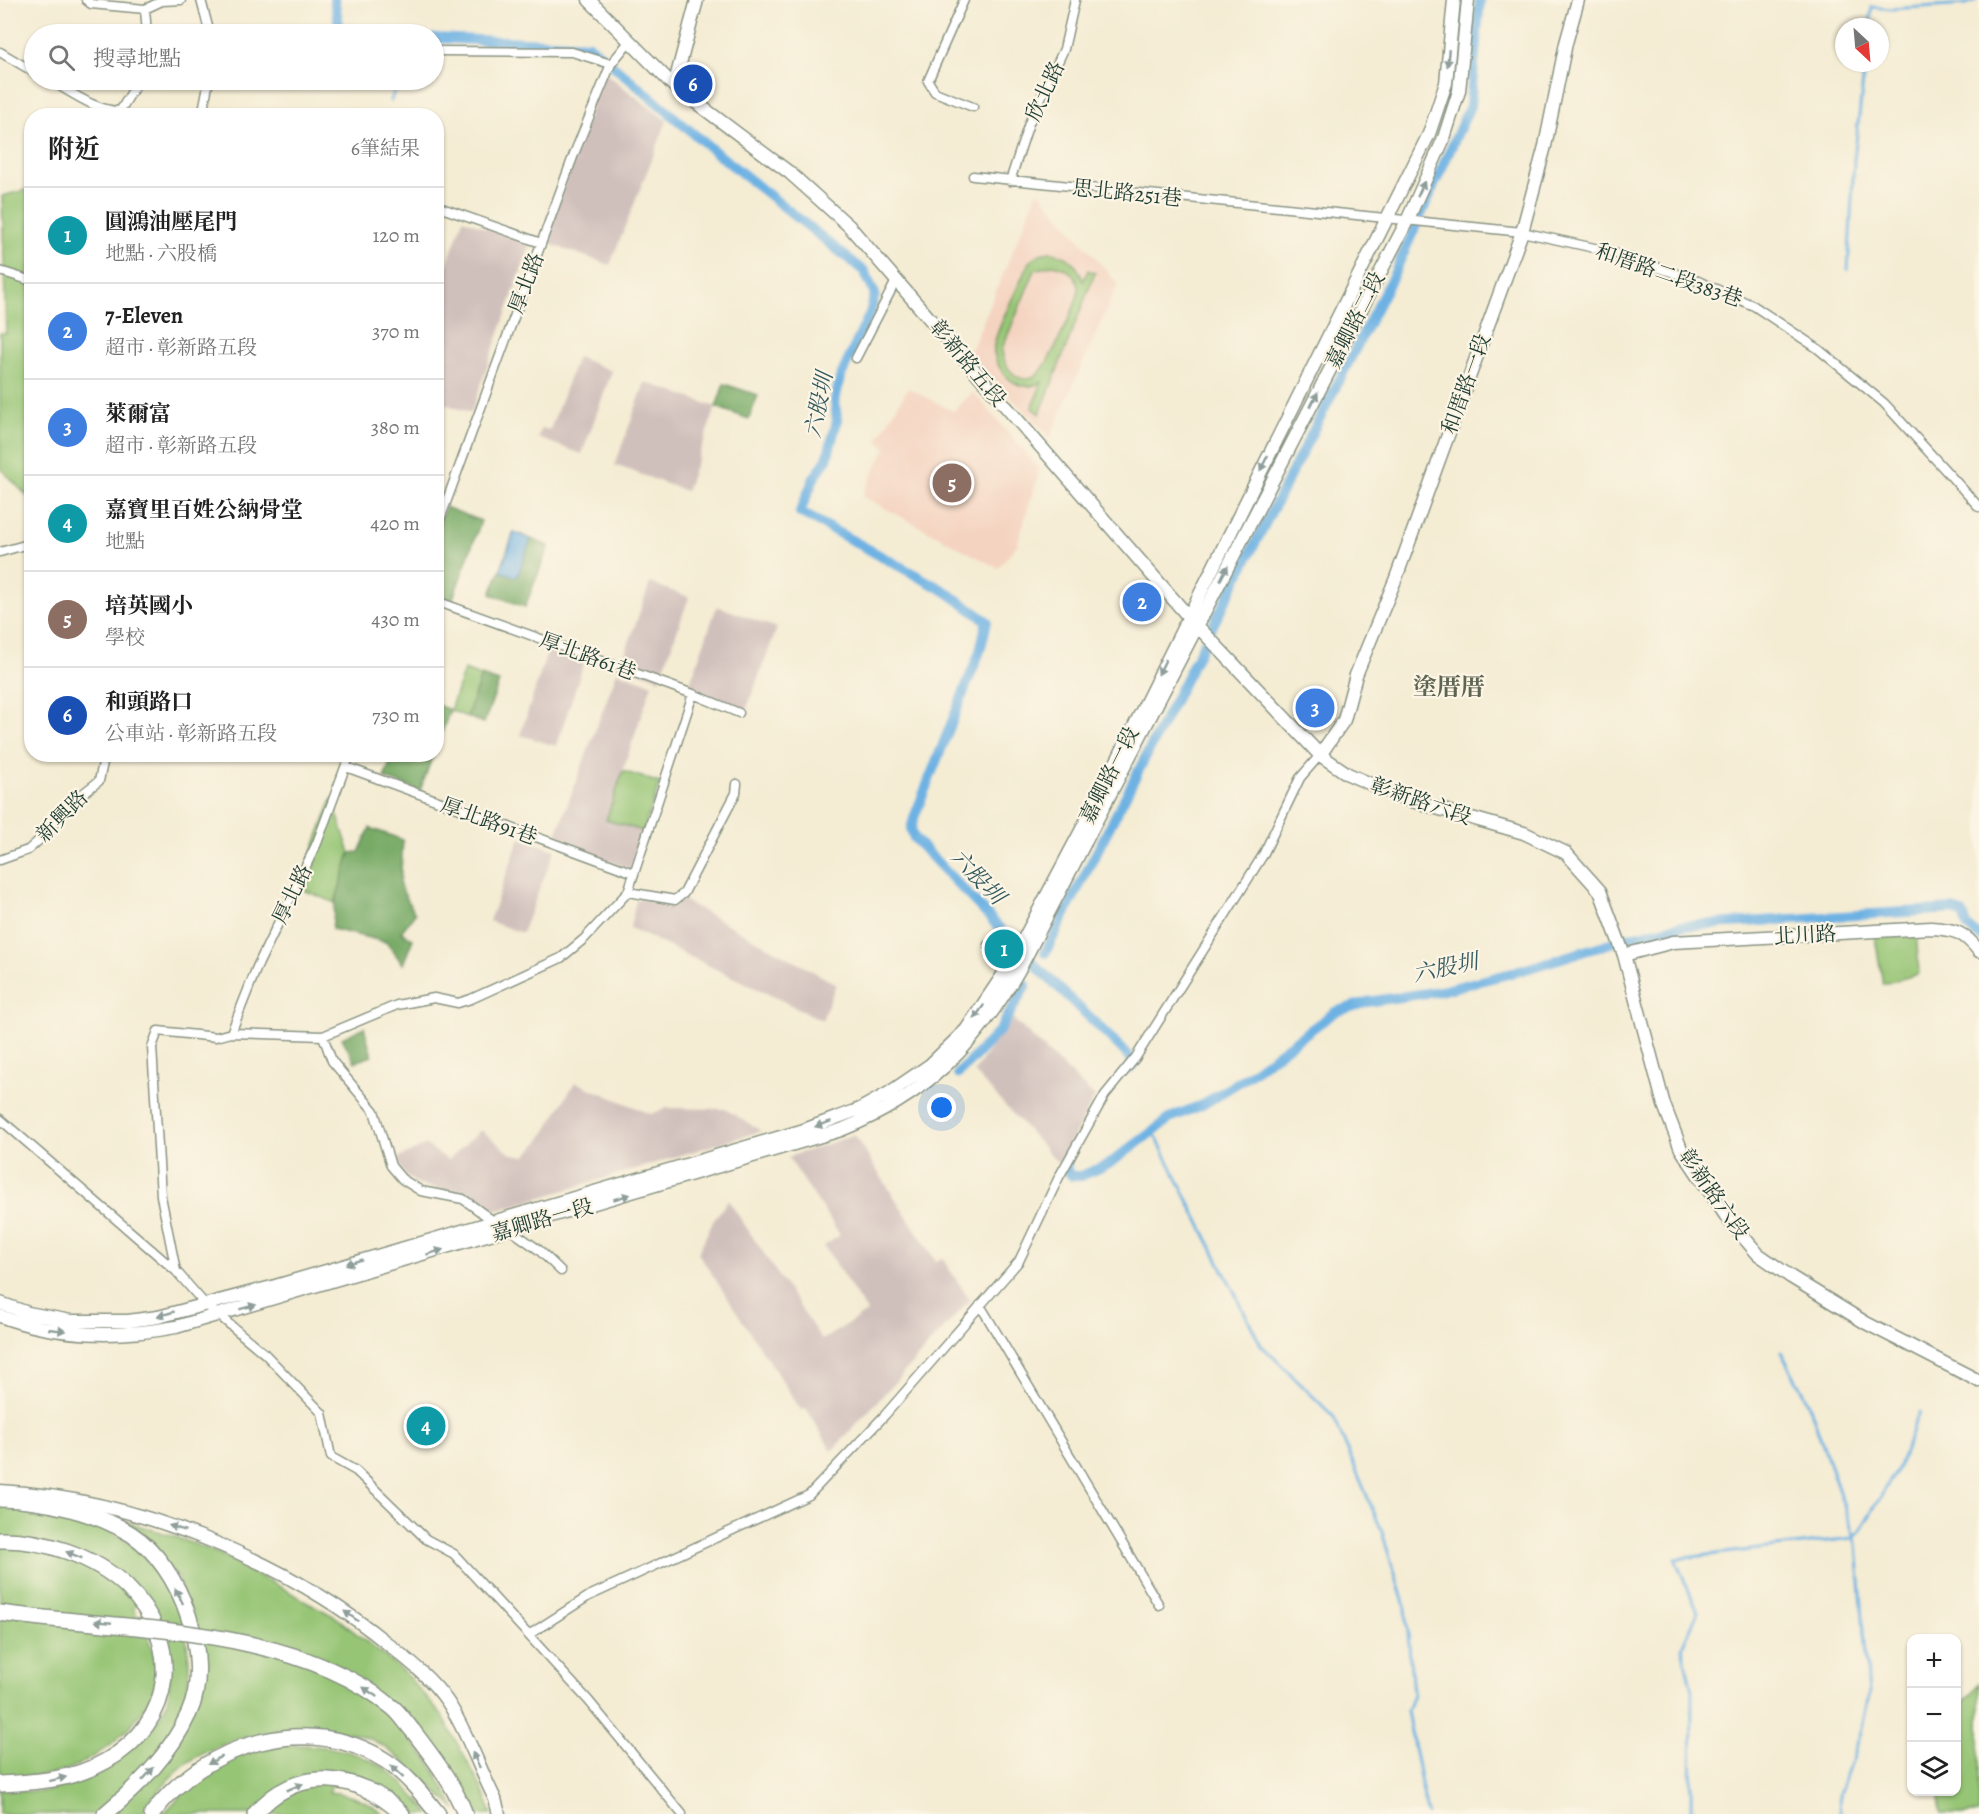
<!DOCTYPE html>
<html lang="zh-TW">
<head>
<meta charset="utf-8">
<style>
  body { margin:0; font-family:Alegreya,"Noto Serif TC",serif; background:#f6f6f6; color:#222 }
  .controls { position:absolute; right:18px; bottom:18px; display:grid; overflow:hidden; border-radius:12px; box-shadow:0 2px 4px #0004 }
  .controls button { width:54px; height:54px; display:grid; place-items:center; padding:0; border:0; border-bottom:2px solid #e0e0e0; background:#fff; color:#222; font:30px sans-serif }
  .compass { position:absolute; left:1835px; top:18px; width:54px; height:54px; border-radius:50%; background:#fff; box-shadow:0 2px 4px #0004; rotate:154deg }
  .you { position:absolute; left:942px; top:1108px; width:21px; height:21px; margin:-15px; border:4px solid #fff; border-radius:50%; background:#1a73e8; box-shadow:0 0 0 9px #1a73e833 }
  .badge { display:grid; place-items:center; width:39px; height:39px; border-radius:50%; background:#b45309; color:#fff; font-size:20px; font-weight:700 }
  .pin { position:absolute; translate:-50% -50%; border:3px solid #fff; box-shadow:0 2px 6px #0006 }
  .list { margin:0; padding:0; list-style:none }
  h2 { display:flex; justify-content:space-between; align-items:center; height:78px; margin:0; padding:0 24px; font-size:26px }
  h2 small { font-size:20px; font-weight:400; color:#767676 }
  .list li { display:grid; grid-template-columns:39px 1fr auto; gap:18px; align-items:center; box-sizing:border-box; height:96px; padding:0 24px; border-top:2px solid #e0e0e0 }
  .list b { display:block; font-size:22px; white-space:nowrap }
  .list p { margin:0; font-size:20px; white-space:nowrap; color:#767676 }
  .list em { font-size:20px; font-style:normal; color:#767676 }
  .icon { flex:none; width:33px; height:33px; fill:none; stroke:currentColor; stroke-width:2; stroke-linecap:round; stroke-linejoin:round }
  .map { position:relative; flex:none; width:1979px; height:1814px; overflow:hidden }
  .search { position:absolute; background:#fff; box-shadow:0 2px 4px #0004; left:24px; top:24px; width:420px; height:66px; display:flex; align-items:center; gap:15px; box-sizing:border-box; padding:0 21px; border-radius:33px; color:#767676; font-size:22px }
  .panel { position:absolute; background:#fff; box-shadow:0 2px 4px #0004; left:24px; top:108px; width:420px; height:654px; border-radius:24px }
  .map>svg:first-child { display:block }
</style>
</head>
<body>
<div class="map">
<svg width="1979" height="1814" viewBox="0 0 1979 1814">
  <rect width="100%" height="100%" fill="#fcf5e5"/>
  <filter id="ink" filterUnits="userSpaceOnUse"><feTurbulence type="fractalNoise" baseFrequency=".0167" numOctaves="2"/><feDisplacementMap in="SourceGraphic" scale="12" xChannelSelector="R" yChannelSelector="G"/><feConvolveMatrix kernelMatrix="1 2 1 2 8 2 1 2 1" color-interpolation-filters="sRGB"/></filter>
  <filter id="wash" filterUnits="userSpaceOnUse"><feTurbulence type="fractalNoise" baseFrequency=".008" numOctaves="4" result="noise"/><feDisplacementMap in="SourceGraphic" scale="24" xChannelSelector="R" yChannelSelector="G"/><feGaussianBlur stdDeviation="1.35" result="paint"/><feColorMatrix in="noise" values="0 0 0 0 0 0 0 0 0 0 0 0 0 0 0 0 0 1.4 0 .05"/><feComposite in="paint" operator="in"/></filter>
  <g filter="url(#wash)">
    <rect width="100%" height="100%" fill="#f4ecd3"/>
    <path fill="#f4d3c0" d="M1038 191 1118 284 1050 437 969 355Z
      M908 388 953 411 973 392 1040 469 1017 545 998 568 862 496 886 448 877 440Z"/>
    <path fill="#d0c0bc" d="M604 72 667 121 610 265 544 242Z
      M463 219 530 245 471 413 437 401V294Z
      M577 357 612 371 582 454 538 438 541 428 550 430Z
      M645 382 716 407 686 491 615 465Z
      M650 583 689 597 660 679 621 665Z
      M717 606 777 628 746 710 688 689Z
      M549 647 585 660 556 746 520 735Z
      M617 672 652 684 606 820 643 831 630 869 554 841Z
      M520 838 555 850 522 933 489 921Z
      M640 898 671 907 681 899 836 984 822 1020 630 928 636 900Z
      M1011 1017 1095 1097 1059 1164 974 1072Z
      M575 1082 651 1114 667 1108 725 1109 761 1131 489 1213 470 1197 418 1184 405 1175 396 1159 426 1145 448 1160 481 1130 511 1154 526 1156 541 1139Z
      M854 1135 936 1261 942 1258 970 1300 832 1451 806 1408 801 1410 698 1253 712 1223 728 1200 822 1340 867 1312 824 1246 840 1235 788 1157Z"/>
    <path fill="#96c574" stroke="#5a8154" stroke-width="1.5" fill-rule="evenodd" d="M31 184V500L0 468V333H6L2 196 29 189Z
      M1050 252C1069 255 1077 263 1083 281L1088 270 1095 273 1040 414 1032 408 1042 382C1031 388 1019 388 1008 378 1000 371 992 356 994 345 998 324 1020 284 1029 262L1040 254ZM1052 265C1067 267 1078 275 1078 292 1078 303 1047 367 1038 374 1020 389 1002 366 1002 349L1035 270Z
      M464 670 481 676 467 717 450 710Z
      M623 771 660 783 643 831 606 820Z
      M332 799 350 853 335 903 299 888Z
      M1916 929 1919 974 1883 984 1874 932Z
      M0 1506C31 1510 64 1512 94 1524 168 1551 208 1643 180 1716 164 1756 125 1788 93 1814H0V1789C14 1790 32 1793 46 1791 85 1784 156 1740 167 1701 171 1686 169 1670 167 1655 163 1631 160 1615 143 1597L133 1608C144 1629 155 1648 156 1672 157 1715 93 1766 55 1773 37 1777 18 1777 0 1779Z
      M100 1514 170 1535 220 1554 337 1618 405 1673 443 1717 482 1789 492 1814H472L442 1751 412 1717 401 1728 430 1763 456 1810C434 1790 394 1748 368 1738 316 1718 231 1732 187 1763 169 1776 154 1796 141 1814H114L202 1691 178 1577Z
      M1979 1683V1814H1941L1938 1792H1956L1957 1711Z
      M285 1745C321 1744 362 1750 391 1773 406 1784 418 1801 430 1814H411C392 1790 366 1778 338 1769L329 1792C350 1794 367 1800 383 1814H163C206 1769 221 1754 285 1745Z"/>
    <path fill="#78aa66" stroke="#4c744d" stroke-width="1.5" d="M724 384 758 395 749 419 716 407Z
      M445 507 481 521 451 604 437 599 436 532Z
      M531 539 549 546 525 607 491 594 500 571 517 576Z
      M481 676 499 682 484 723 467 717Z
      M437 705 450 710 437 746Z
      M393 755H433L420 791 384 778Z
      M370 828 403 840 400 886 415 914 401 932 413 939 403 964 386 942 332 929 335 903 350 853 359 852Z
      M364 1027 372 1056 355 1062 342 1038Z"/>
    <path fill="#6eb2e3" stroke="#46788c" stroke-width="1.5" d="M514 532 531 539 517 577 500 571Z"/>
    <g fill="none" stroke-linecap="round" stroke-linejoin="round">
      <path stroke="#6eb2e3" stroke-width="3" d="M1869 27 1872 7 1891 9 1966 4 1976 0
        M391 101 397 80
        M1848 270 1854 160 1865 63
        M1153 1131 1261 1345 1333 1416 1381 1529 1406 1610 1413 1694 1407 1711 1427 1814
        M1781 1352 1808 1402 1857 1544 1869 1694 1861 1733 1839 1794 1840 1814
        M1691 1814 1692 1691 1682 1647 1698 1612 1675 1559 1853 1538 1861 1530 1899 1466 1919 1412"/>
      <path stroke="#6eb2e3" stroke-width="10" d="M334 0 340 29 345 34
        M434 38 589 45 713 150 864 271 875 294 870 313 840 378 835 401 837 421 827 459 814 478 800 512 945 591 987 621 980 651 915 815 911 829 914 838 1030 960 1122 1049 1134 1063 1130 1069
        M1212 627 1394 274 1470 106 1480 0
        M1045 953 1204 643
        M958 1074 1000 1030 1026 985
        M1068 1157 1066 1169 1072 1176H1081L1109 1164 1172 1117 1202 1105 1242 1080 1335 1012 1367 1002 1440 991 1516 972 1627 938 1680 926 1953 909 1963 914 1967 926 1979 936"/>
    </g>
  </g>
  <g filter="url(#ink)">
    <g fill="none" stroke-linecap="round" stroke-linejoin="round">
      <g stroke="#8a9484" stroke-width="11">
        <path id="street" d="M86 0 91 4 145 9 162 1 181 0
          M201 0 210 34
          M964 0 928 81 935 92 973 107
          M145 9 147 34
          M434 51 572 52 611 64
          M0 52 34 72
          M49 80C70 91 95 111 120 111
          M120 111 139 80
          M202 116 209 80
          M973 176 1522 232 1608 251 1698 281 1754 306 1817 348 1884 403 1979 507
          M1010 181 1029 123 1064 49 1075 0
          M436 206 541 243
          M0 271 32 281
          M856 358 897 279
          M436 530 574 154 611 64 628 43
          M0 552 32 543
          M436 601 693 694 739 713
          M346 767 634 873
          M0 860 28 850 45 835 68 805 99 781 105 754
          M628 892 675 900 684 893 736 793 737 784
          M988 945 1011 963
          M231 1033 257 967 317 843 350 754
          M323 1036 332 1061 374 1111 391 1166 402 1179 421 1191 463 1199 496 1223
          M0 1119 176 1271
          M508 1228 539 1250 561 1271
          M980 1305 1159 1605
          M530 1634 589 1596 809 1495 885 1415 1019 1261 1059 1177 1105 1095 1136 1057 1263 855 1300 778 1320 755
          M682 1814 588 1700 454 1554 426 1539 356 1471 331 1457 322 1413 265 1354 204 1303 176 1271 161 1196 152 1047 158 1031 216 1037 231 1033 323 1036 397 1005 434 998 458 1003 471 999 561 958 584 939 628 892 693 694"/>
      </g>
      <g stroke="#8a9484" stroke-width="15">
        <path id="secondary" d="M589 0 674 86 790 173 849 226 1187 615 1320 755 1348 774 1405 799 1524 833 1566 853 1600 891 1624 955 1664 1105 1681 1149 1728 1219 1758 1254 1791 1277 1866 1323 1979 1381
          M674 86 697 0
          M1320 755 1344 720 1356 675 1396 578 1522 232 1545 146 1566 43 1578 0
          M1624 955 1673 942 1931 928C1954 929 1964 932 1979 951
          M0 1303 28 1313 71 1321H128L158 1317 272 1287 801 1131 860 1109 889 1093 930 1065 966 1030 1011 963 1100 795 1429 134 1446 83 1454 0
          M0 1316C55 1337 119 1338 176 1327L841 1130C925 1096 975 1047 1020 968L1407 221 1444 138 1459 91 1468 0
          M0 1491C133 1498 285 1560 388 1644 409 1661 431 1678 447 1701 465 1727 480 1770 495 1799L499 1814"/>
      </g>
      <g stroke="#8a9484" stroke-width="18">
        <path id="highway" d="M0 1499C43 1500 94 1511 131 1534 181 1566 214 1658 189 1713 170 1755 139 1785 105 1814
          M0 1540C43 1539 94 1556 126 1586 183 1641 176 1722 106 1761 73 1780 37 1782 0 1784
          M413 1731C432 1756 454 1784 465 1814
          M152 1814C204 1743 309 1711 386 1761 406 1774 423 1795 438 1814
          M255 1814C296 1765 359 1772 402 1814"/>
      </g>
      <use href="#street" stroke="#fff" stroke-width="8"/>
      <use href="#secondary" stroke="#fff" stroke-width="12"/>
      <use href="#highway" stroke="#fff" stroke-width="15"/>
      <g stroke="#8a9484" stroke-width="18" stroke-linecap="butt">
        <path id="highway-bridge" d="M0 1613C121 1630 293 1625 392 1707 400 1713 406 1723 413 1731"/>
      </g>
      <use href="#highway-bridge" stroke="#fff" stroke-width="15"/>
    </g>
    <defs><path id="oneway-solid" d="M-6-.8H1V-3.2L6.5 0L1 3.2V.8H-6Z" transform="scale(1.5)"/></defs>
    <g fill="#8f9e9a">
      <use href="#oneway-solid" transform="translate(1448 58) rotate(95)"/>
      <use href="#oneway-solid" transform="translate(1421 189) rotate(-66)"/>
      <use href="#oneway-solid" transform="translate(1314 400) rotate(-63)"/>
      <use href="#oneway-solid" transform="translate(1264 463) rotate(117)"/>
      <use href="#oneway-solid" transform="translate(1224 573) rotate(-63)"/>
      <use href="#oneway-solid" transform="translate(1162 667) rotate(116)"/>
      <use href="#oneway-solid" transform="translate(979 1012) rotate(125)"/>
      <use href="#oneway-solid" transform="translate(823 1124) rotate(161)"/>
      <use href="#oneway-solid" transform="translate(622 1197) rotate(-16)"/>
      <use href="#oneway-solid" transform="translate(435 1252) rotate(-17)"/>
      <use href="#oneway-solid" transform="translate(354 1262) rotate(163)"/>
      <use href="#oneway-solid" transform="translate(248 1307) rotate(-15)"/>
      <use href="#oneway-solid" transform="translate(166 1314) rotate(164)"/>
      <use href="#oneway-solid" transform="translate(57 1330) rotate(6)"/>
      <use href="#oneway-solid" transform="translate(177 1528) rotate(-162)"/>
      <use href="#oneway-solid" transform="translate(74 1555) rotate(-158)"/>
      <use href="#oneway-solid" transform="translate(179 1596) rotate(-117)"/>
      <use href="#oneway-solid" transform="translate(351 1616) rotate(-145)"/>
      <use href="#oneway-solid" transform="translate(103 1622) rotate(-175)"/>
      <use href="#oneway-solid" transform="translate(370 1692) rotate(-146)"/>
      <use href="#oneway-solid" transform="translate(215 1760) rotate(149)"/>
      <use href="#oneway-solid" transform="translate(476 1760) rotate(-116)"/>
      <use href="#oneway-solid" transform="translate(397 1772) rotate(-137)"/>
      <use href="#oneway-solid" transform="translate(148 1774) rotate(-48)"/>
      <use href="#oneway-solid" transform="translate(58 1779) rotate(-14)"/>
      <use href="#oneway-solid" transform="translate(295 1787) rotate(-22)"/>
    </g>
  </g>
  <g text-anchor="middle" stroke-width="4.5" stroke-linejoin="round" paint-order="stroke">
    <g font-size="21" fill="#1f3d34" stroke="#fcf5e5">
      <text transform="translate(1045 91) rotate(-65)" y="7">欣北路</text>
      <text transform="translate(1127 193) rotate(6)" y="7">思北路251巷</text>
      <text transform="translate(1669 275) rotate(19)" y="7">和厝路二段383巷</text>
      <text transform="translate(526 283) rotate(-69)" y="7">厚北路</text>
      <text transform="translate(1355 320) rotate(-63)" y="7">嘉卿路二段</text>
      <text transform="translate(968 363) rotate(50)" y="7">彰新路五段</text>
      <text transform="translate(1466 384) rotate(-70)" y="7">和厝路一段</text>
      <text transform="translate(588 656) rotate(20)" y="7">厚北路61巷</text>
      <text transform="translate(1109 775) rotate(-63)" y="7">嘉卿路一段</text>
      <text transform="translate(1421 801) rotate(19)" y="7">彰新路六段</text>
      <text transform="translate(62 816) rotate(-45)" y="7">新興路</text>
      <text transform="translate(489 821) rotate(20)" y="7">厚北路91巷</text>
      <text transform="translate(292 894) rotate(-64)" y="7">厚北路</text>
      <text transform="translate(1805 935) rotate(-3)" y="7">北川路</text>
      <text transform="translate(1714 1194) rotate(55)" y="7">彰新路六段</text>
      <text transform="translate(542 1220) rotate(-16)" y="7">嘉卿路一段</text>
    </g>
    <g font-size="22" font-style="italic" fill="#335a60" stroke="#fcf5e5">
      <text transform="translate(818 405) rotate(-79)" y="8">六股圳</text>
      <text transform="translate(978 876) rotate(46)" y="8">六股圳</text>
      <text transform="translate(1445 967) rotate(-12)" y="8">六股圳</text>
    </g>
    <g font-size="24" font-weight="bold" fill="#5d6451" stroke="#fcf5e5">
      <text x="1449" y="695">塗厝厝</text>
    </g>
  </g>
</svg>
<div class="controls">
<button>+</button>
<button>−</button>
<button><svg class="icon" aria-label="layers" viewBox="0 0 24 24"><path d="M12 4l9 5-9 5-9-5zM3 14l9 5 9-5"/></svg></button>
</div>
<svg class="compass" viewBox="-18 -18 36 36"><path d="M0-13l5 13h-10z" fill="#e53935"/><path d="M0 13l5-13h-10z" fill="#767676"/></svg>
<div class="you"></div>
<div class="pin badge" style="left:1004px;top:949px;background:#0f9aa8">1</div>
<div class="pin badge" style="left:1142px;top:602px;background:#3f7fe0">2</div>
<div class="pin badge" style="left:1315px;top:708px;background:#3f7fe0">3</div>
<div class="pin badge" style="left:426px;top:1426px;background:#0f9aa8">4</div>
<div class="pin badge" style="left:952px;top:483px;background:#8d6e63">5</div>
<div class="pin badge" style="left:693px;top:84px;background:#1a4fb4">6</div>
<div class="search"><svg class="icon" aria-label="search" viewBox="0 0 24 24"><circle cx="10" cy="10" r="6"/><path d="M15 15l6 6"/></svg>搜尋地點</div>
<section class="panel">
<h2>附近<small>6筆結果</small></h2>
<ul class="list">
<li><span class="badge" style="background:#0f9aa8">1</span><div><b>圓鴻油壓尾門</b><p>地點 · 六股橋</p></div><em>120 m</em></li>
<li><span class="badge" style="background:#3f7fe0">2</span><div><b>7-Eleven</b><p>超市 · 彰新路五段</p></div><em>370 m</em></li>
<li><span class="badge" style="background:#3f7fe0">3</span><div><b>萊爾富</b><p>超市 · 彰新路五段</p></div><em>380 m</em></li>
<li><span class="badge" style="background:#0f9aa8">4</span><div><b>嘉寶里百姓公納骨堂</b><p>地點</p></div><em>420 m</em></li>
<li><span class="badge" style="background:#8d6e63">5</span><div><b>培英國小</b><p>學校</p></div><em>430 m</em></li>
<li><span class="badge" style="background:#1a4fb4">6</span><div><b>和頭路口</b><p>公車站 · 彰新路五段</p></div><em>730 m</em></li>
</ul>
</section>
</div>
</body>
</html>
